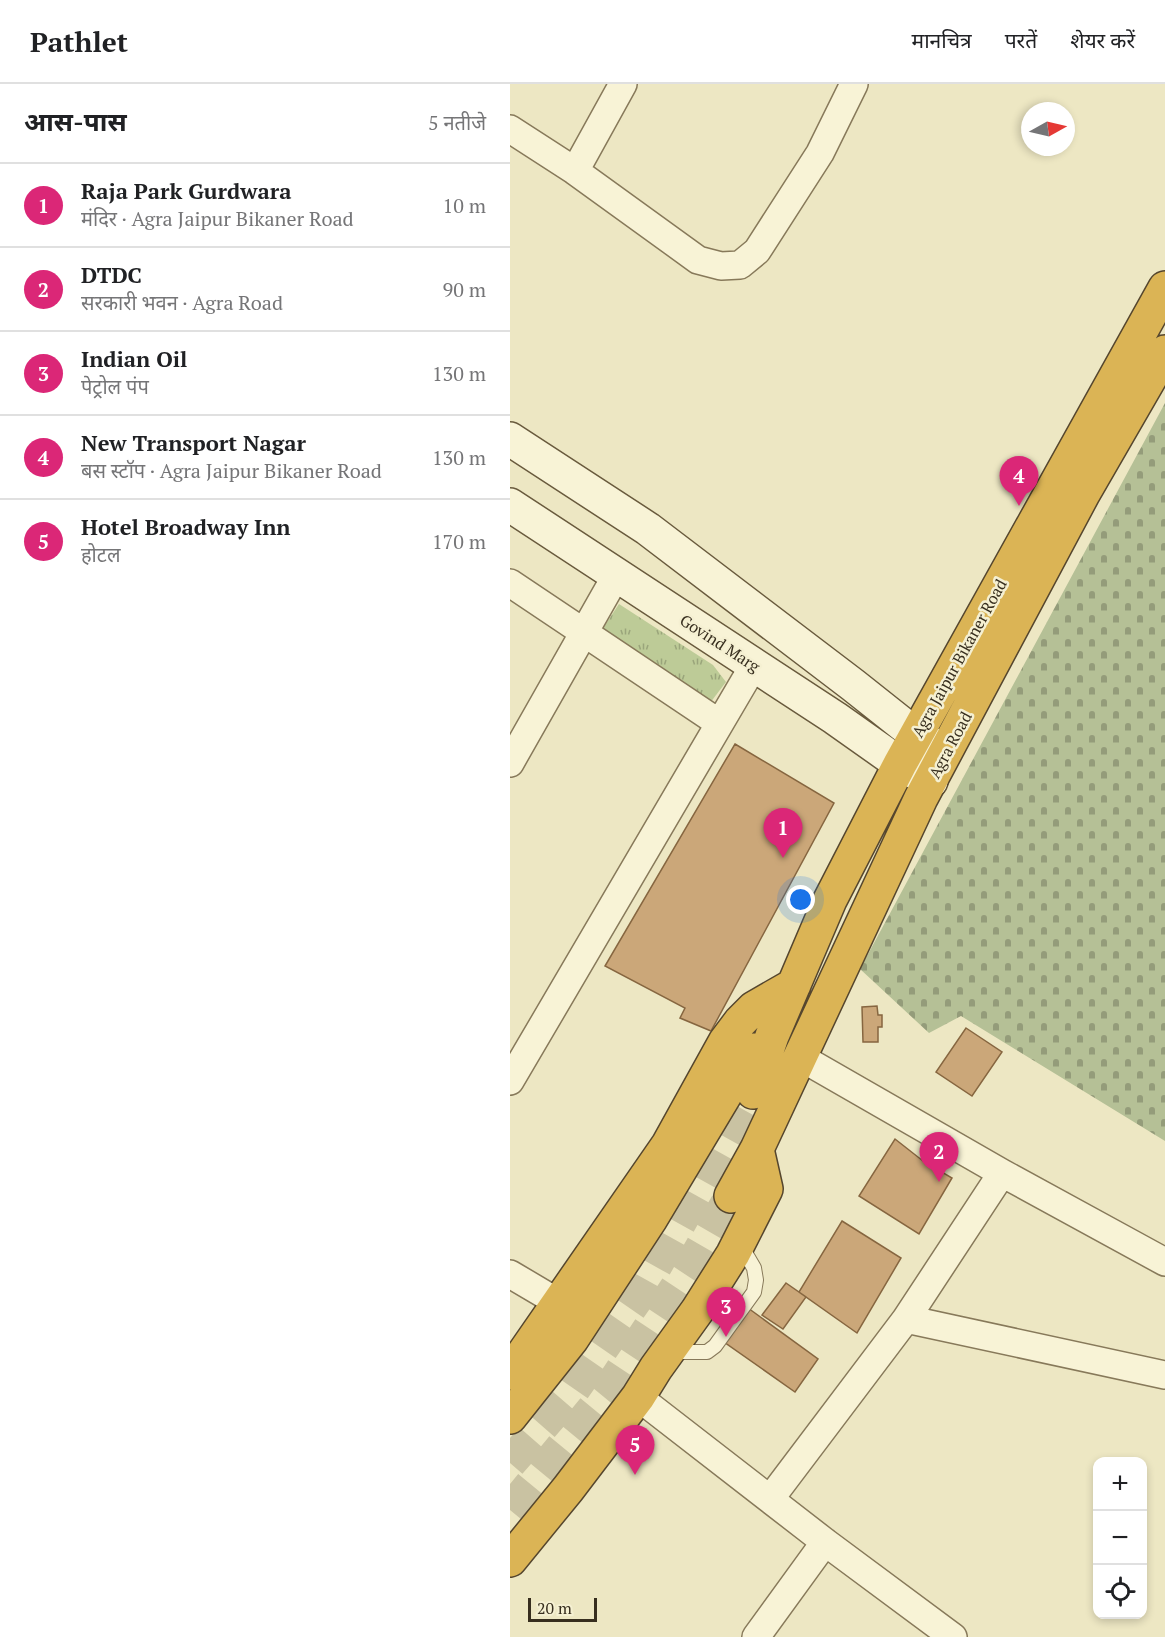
<!DOCTYPE html>
<html lang="hi">
<head>
<meta charset="utf-8">
<style>
  body { margin:0; font-family:"PT Serif","Noto Sans Devanagari",serif; background:#f6f6f6; color:#202124 }
  .controls { position:absolute; right:18px; bottom:18px; display:grid; overflow:hidden; border-radius:12px; box-shadow:0 3px 9px #0003 }
  .controls button { width:54px; height:54px; display:grid; place-items:center; padding:0; border:0; border-bottom:2px solid #e0e0e0; background:#fff; color:#202124; font:30px sans-serif }
  .compass { position:absolute; left:511px; top:18px; width:54px; height:54px; border-radius:50%; background:#fff; box-shadow:0 3px 9px #0003; rotate:82deg }
  .scale { position:absolute; left:18px; bottom:15px; width:69px; box-sizing:border-box; padding-left:6px; border:3px solid #372e1e; border-top:0; font-size:16px; line-height:21px; white-space:nowrap; color:#372e1e; -webkit-text-stroke:4px #f5f0d2; paint-order:stroke }
  .you { position:absolute; left:291px; top:816px; width:21px; height:21px; margin:-15px; border:4px solid #fff; border-radius:50%; background:#1a73e8; box-shadow:0 0 0 9px #1a73e833 }
  .badge { display:grid; place-items:center; width:39px; height:39px; border-radius:50%; background:#db2777; color:#fff; font-size:20px; font-weight:700 }
  .pin { position:absolute; translate:-50% -50px; filter:drop-shadow(0 2px 3px #0008) }
  .pin::after { content:''; position:absolute; top:32px; width:21px; height:18px; background:inherit; clip-path:polygon(0 0,100% 0,50% 100%) }
  .list { margin:0; padding:0; list-style:none }
  h2 { display:flex; justify-content:space-between; align-items:center; height:78px; margin:0; padding:0 24px; font-size:26px }
  h2 small { font-size:20px; font-weight:400; color:#757577 }
  .list li { display:grid; grid-template-columns:39px 1fr auto; gap:18px; align-items:center; box-sizing:border-box; height:84px; padding:0 24px; border-top:2px solid #e0e0e0 }
  .list b { display:block; font-size:22px; white-space:nowrap }
  .list p { margin:0; font-size:20px; white-space:nowrap; color:#757577 }
  .list em { font-size:20px; font-style:normal; color:#757577 }
  .icon { flex:none; width:33px; height:33px; fill:none; stroke:currentColor; stroke-width:2; stroke-linecap:round; stroke-linejoin:round }
  .map { position:relative; flex:none; width:655px; height:1553px; overflow:hidden }
  header { display:flex; align-items:center; gap:36px; box-sizing:border-box; height:84px; padding:0 30px; background:#fff; border-bottom:2px solid #e0e0e0 }
  header strong { font-size:28px }
  nav { display:flex; gap:33px; margin-inline-start:auto; font-size:21px }
  main { display:flex }
  aside { flex:1; background:#fff }
  .map>svg:first-child { display:block }
</style>
</head>
<body>
<header>
<strong>Pathlet</strong>
<nav><a>मानचित्र</a><a>परतें</a><a>शेयर करें</a></nav>
</header>
<main>
<aside>
<h2>आस-पास<small>5 नतीजे</small></h2>
<ul class="list">
<li><span class="badge">1</span><div><b>Raja Park Gurdwara</b><p>मंदिर · Agra Jaipur Bikaner Road</p></div><em>10 m</em></li>
<li><span class="badge">2</span><div><b>DTDC</b><p>सरकारी भवन · Agra Road</p></div><em>90 m</em></li>
<li><span class="badge">3</span><div><b>Indian Oil</b><p>पेट्रोल पंप</p></div><em>130 m</em></li>
<li><span class="badge">4</span><div><b>New Transport Nagar</b><p>बस स्टॉप · Agra Jaipur Bikaner Road</p></div><em>130 m</em></li>
<li><span class="badge">5</span><div><b>Hotel Broadway Inn</b><p>होटल</p></div><em>170 m</em></li>
</ul>
</aside>
<div class="map">
<svg width="655" height="1553" viewBox="0 0 655 1553">
  <defs>
    <pattern id="grass-tufts" width="24" height="20" patternUnits="userSpaceOnUse" patternTransform="scale(1.5)"><rect width="24" height="20" fill="#bdcb97"/><path d="M3 7l-1-3M5 7V3M7 7l1-3M15 17l-1-3M17 17v-4M19 17l1-3" fill="none" stroke="#9aa57b"/></pattern>
    <pattern id="cemetery-stones" width="16" height="16" patternUnits="userSpaceOnUse" patternTransform="scale(1.5)"><rect width="16" height="16" fill="#b5c096"/><path d="M2 7V4a2 2 0 0 1 4 0v3zM10 15v-3a2 2 0 0 1 4 0v3z" fill="#949c7a"/></pattern>
  </defs>
  <rect width="100%" height="100%" fill="#ede7c3"/>
  <path fill="url(#grass-tufts)" d="M109 520 203 581 216 598 200 619 87 553Z"/>
  <path fill="url(#cemetery-stones)" d="M655 319V1057L451 932 419 949 350 885Z"/>
  <path fill="#cba779" stroke="#866640" stroke-width="1.5" d="M225 660 324 719 201 947 170 934 175 924 95 882Z
    M367 922 368 931H372V943H368V958H353L352 923Z
    M456 944 492 968 462 1012 426 988Z
    M385 1055 413 1077 442 1094 409 1150 349 1112Z
    M332 1137 391 1174 347 1249 289 1208Z
    M276 1199 296 1213 273 1245 252 1231Z
    M238 1224 308 1275 285 1308 214 1258Z"/>
  <g fill="none" stroke-linecap="round" stroke-linejoin="round">
    <path stroke="#c9c2a2" stroke-width="33" stroke-dasharray="33 16" stroke-linecap="butt" d="M0 1379 62 1308 130 1210 243 1008
      M0 1426 97 1308 183 1178 221 1112"/>
    <g stroke="#87795a" stroke-width="16">
      <path id="lane" d="M161 1268H197L205 1262 244 1208 246 1196 244 1184 230 1160"/>
    </g>
    <g stroke="#87795a" stroke-width="30">
      <path id="street" d="M0 45 65 87 188 176 211 182 230 181 247 167 310 69 344 0
        M65 87 113 0
        M0 499 209 639
        M0 679 106 492
        M290 973 492 1089 655 1178
        M0 997 244 581
        M0 1190 49 1219
        M396 1235 655 1291
        M128 1313 315 1458 443 1553
        M260 1415 396 1235 492 1089
        M246 1553 315 1458"/>
    </g>
    <g stroke="#695a3d" stroke-width="36">
      <path id="secondary" d="M0 355 138 445 343 601 406 651 432 666
        M0 421 325 634 390 680 421 697"/>
    </g>
    <g stroke="#55462e" stroke-width="36">
      <path id="highway" d="M243 1008 262 952 320 816 390 680 655 204
        M221 1112 247 1065 411 714 573 410 655 268
        M0 1289 158 1061 215 958 230 938 244 924 284 901
        M0 1333 62 1255 140 1136 240 969 244 966
        M0 1476 58 1405 128 1313 146 1284 187 1227 223 1170 256 1105 247 1065"/>
    </g>
    <use href="#lane" stroke="#f8f3d6" stroke-width="14"/>
    <use href="#street" stroke="#f8f3d6" stroke-width="27"/>
    <use href="#secondary" stroke="#f8f3d6" stroke-width="33"/>
    <use href="#highway" stroke="#dbb455" stroke-width="33"/>
  </g>
  <g text-anchor="middle" stroke-width="5" stroke-linejoin="round" paint-order="stroke">
    <g font-size="16" fill="#372e1e" stroke="#f5f0d2">
      <text transform="translate(210 559) rotate(33)" y="6">Govind Marg</text>
      <text transform="translate(449 574) rotate(-61)" y="6">Agra Jaipur Bikaner Road</text>
      <text transform="translate(440 661) rotate(-62)" y="6">Agra Road</text>
    </g>
  </g>
</svg>
<div class="controls">
<button>+</button>
<button>−</button>
<button><svg class="icon" aria-label="locate" viewBox="0 0 24 24"><circle cx="12" cy="12" r="6"/><path d="M12 2v4M12 18v4M2 12h4M18 12h4"/></svg></button>
</div>
<svg class="compass" viewBox="-18 -18 36 36"><path d="M0-13l5 13h-10z" fill="#e53935"/><path d="M0 13l5-13h-10z" fill="#757577"/></svg>
<div class="scale">20 m</div>
<div class="you"></div>
<div class="pin badge" style="left:273px;top:774px">1</div>
<div class="pin badge" style="left:429px;top:1098px">2</div>
<div class="pin badge" style="left:216px;top:1253px">3</div>
<div class="pin badge" style="left:509px;top:422px">4</div>
<div class="pin badge" style="left:125px;top:1391px">5</div>
</div>
</main>
</body>
</html>
